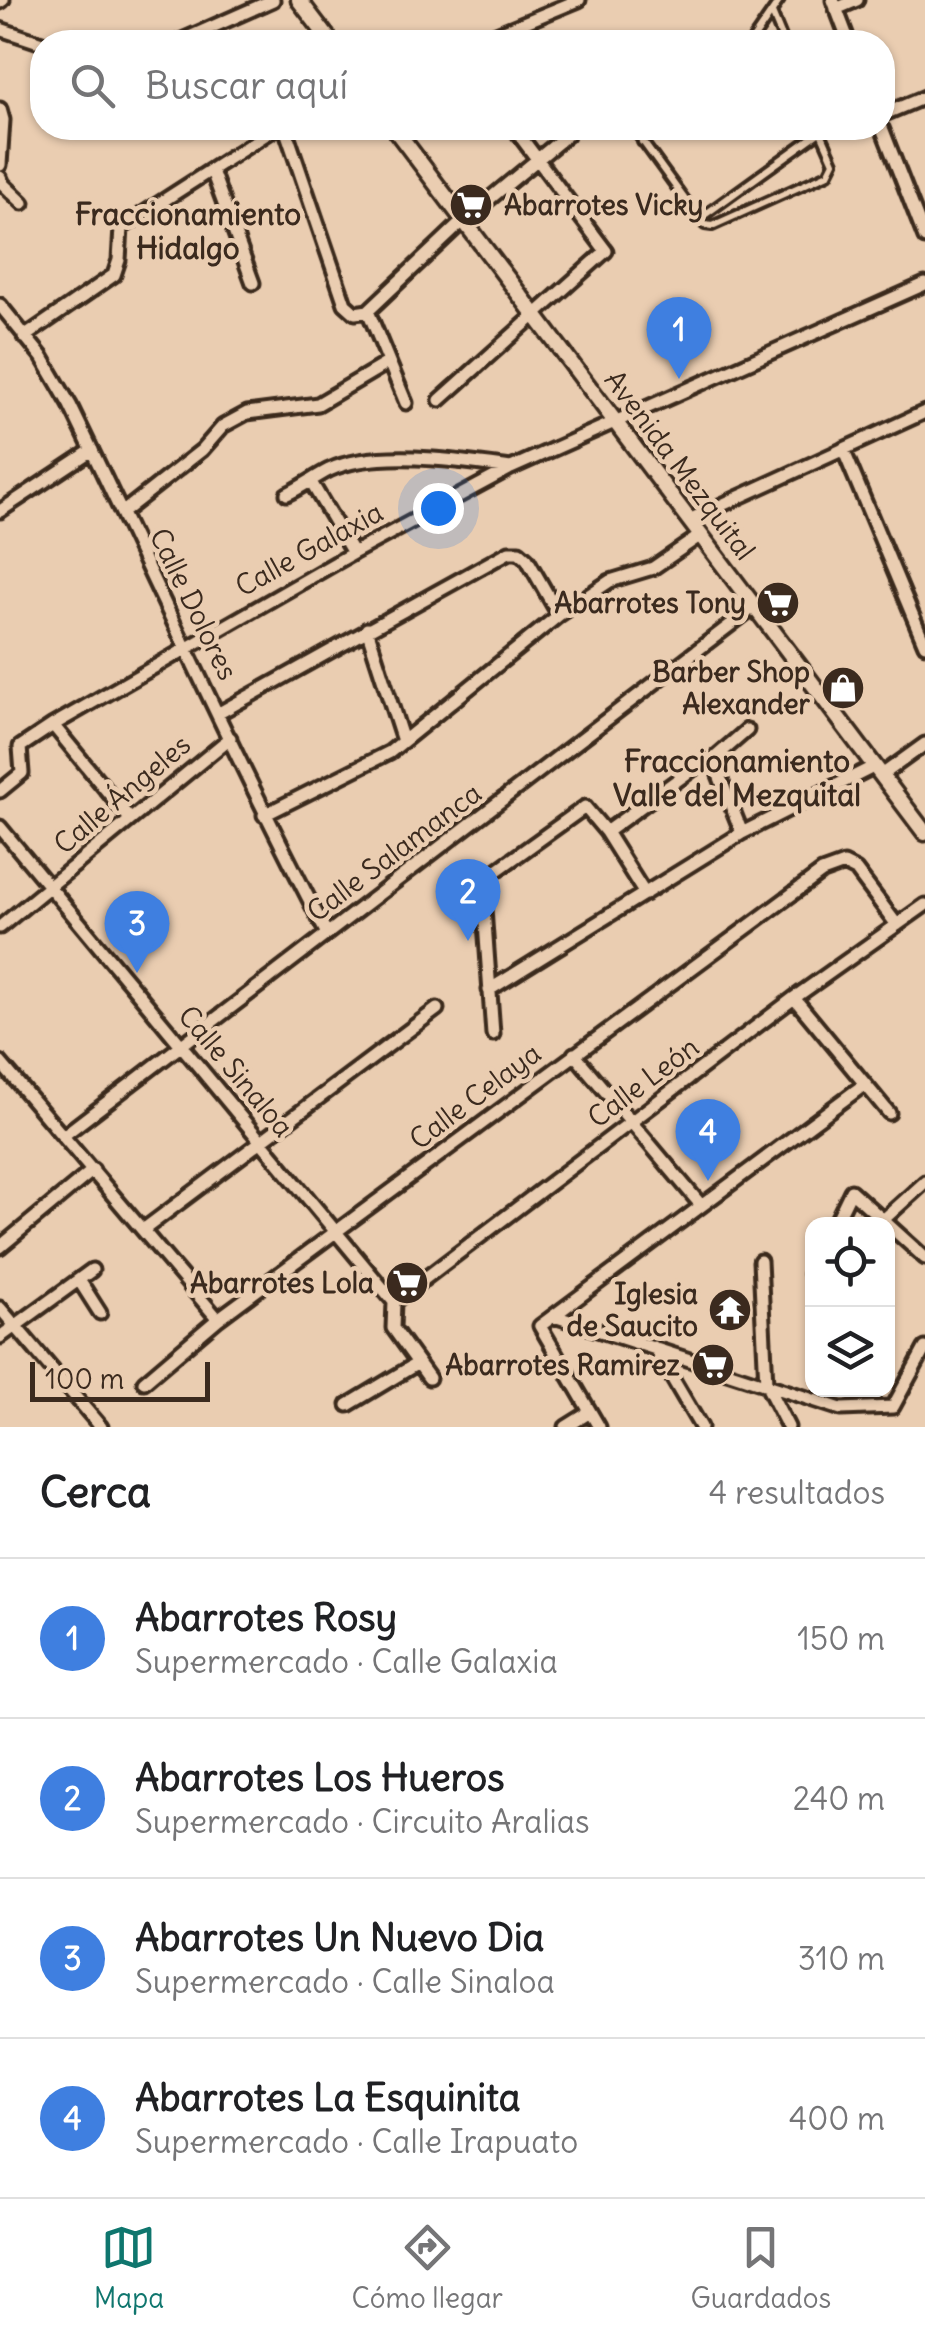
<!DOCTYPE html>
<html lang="es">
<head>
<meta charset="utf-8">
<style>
  body { margin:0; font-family:Delius,sans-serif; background:#f2f2f2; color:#202124 }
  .controls { position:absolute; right:30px; bottom:30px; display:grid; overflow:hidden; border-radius:20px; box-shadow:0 2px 8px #0004 }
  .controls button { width:90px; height:90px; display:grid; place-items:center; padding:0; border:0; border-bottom:2px solid #e0e0e0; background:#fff; color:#202124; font:50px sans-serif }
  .scale { position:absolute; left:30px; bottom:25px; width:180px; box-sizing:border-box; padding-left:10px; border:5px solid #3b2a1e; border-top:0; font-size:28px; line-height:35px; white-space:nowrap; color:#3b2a1e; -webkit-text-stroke:8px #eacdb1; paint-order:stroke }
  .you { position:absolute; left:438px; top:508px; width:35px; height:35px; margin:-25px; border:8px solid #fff; border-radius:50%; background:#1a73e8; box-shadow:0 0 0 15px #1a73e833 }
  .badge { display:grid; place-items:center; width:65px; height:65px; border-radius:50%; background:#0f766e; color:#fff; font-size:32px; font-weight:700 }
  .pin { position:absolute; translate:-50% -82px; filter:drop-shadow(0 2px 5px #0008) }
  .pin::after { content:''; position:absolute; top:52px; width:35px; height:30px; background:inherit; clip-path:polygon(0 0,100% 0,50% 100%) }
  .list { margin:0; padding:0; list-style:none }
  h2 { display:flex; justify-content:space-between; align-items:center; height:130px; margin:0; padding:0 40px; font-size:42px }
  h2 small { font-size:32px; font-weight:400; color:#757577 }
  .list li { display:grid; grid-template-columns:65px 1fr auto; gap:30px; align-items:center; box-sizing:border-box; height:160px; padding:0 40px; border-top:2px solid #e0e0e0 }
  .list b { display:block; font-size:38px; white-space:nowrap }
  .list p { margin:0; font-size:32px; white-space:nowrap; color:#757577 }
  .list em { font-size:32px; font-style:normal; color:#757577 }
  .icon { flex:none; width:55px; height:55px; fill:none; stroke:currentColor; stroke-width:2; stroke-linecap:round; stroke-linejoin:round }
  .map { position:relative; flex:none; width:925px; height:1427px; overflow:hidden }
  .search { position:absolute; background:#fff; box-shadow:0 2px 8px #0004; left:30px; right:30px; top:30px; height:110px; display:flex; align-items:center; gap:25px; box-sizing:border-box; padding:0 35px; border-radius:40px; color:#757577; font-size:38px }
  .sheet { height:770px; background:#fff }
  nav { display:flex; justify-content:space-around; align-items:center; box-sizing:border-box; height:140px; border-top:2px solid #e0e0e0; background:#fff; font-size:28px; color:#757577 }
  nav a { display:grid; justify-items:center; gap:5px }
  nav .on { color:#0f766e }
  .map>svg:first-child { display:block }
</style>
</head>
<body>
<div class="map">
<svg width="925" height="1427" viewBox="0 0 925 1427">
  <rect width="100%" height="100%" fill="#eacdb1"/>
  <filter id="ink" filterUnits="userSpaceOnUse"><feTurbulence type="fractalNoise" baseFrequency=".01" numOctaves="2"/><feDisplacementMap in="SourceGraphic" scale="20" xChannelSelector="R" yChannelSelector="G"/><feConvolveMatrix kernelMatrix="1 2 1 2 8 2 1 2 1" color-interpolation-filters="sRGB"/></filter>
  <g filter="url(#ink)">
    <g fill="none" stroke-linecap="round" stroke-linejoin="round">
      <g stroke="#3b2a1e" stroke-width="14">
        <path id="service" d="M772 13 784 42
          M751 42 780 0
          M633 128 699 219 705 225 712 226 828 174 834 162 819 128
          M642 142 649 128
          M699 219 821 131"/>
      </g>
      <g stroke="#3b2a1e" stroke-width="19">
        <path id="minor" d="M833 0 849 42
          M0 2 3 0
          M836 9 857 0
          M0 29 42 43
          M178 42 273 0
          M477 42 579 0
          M0 109 3 120 0 165
          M882 115 925 97
          M285 128 345 304 355 313 368 311 464 220 567 135
          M882 128 925 238
          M212 171 253 283
          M0 177 3 184 23 203
          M0 305 42 357 70 405C156 582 236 761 327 934
          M368 311 406 403
          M24 337 114 275 119 260 121 228 276 128
          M440 400 606 251 514 128
          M843 449 925 645
          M311 482 353 553
          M287 494C302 487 315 477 329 470 376 448 461 461 511 468
          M0 511 92 450
          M123 512 202 450 223 426 247 413 318 404 389 362
          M689 520 925 412
          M367 629 403 741
          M219 713 509 552H519L527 559 559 615
          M53 725 130 819
          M710 762 717 770 742 833
          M710 762 747 730
          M882 775 925 744
          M0 791 22 773 20 747 53 725 353 553 511 468 925 284
          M264 815 390 752 559 615 610 581 653 568 701 535
          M0 827 394 1302
          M606 832 701 763 710 762
          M0 927 230 738
          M489 990 742 833 875 766
          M794 998 889 1113
          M493 1034 482 881 585 807 606 832 645 894
          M574 1054 700 1204
          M0 1062 218 1319
          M63 1136 755 606
          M883 1220 925 1182
          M835 1224 851 1191 925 1258
          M143 1230 437 1009
          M0 1247 93 1170
          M760 1261 766 1384 788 1427
          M810 1274 812 1270
          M79 1280 100 1313
          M394 1302 794 998 925 905
          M394 1302 393 1328 429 1378
          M0 1308 101 1427
          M554 1316 841 1409 893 1407 925 1348
          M0 1337 92 1270
          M654 1347 701 1427
          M144 1382 218 1319 822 872 844 864 856 870 897 925
          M348 1405 418 1363
          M566 1427 590 1412
          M599 1427 540 1326 865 1084"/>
      </g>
      <g stroke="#3b2a1e" stroke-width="21">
        <path id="tertiary" d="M299 0 331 42
          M394 128 925 833"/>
      </g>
      <use href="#service" stroke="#eacdb1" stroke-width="6"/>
      <use href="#minor" stroke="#eacdb1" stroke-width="11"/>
      <use href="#tertiary" stroke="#eacdb1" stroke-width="14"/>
    </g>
  </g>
  <defs>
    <g id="supermarket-disc" transform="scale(2.25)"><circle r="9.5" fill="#3b2a1e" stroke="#eacdb1"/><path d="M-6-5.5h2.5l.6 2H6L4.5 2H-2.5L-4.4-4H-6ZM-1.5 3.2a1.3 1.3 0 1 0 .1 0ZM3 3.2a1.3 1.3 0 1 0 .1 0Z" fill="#fff"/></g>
    <g id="shop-disc" transform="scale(2.25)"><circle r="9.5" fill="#3b2a1e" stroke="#eacdb1"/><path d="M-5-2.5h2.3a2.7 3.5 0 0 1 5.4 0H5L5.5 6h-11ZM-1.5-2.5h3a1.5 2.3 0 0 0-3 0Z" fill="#fff"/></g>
    <g id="temple-disc" transform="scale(2.25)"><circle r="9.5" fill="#3b2a1e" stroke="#eacdb1"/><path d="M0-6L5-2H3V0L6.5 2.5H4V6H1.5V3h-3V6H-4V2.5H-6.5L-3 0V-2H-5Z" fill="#fff"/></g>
  </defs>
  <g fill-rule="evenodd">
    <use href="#supermarket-disc" x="471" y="205"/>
    <use href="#supermarket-disc" x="778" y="603"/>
    <use href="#shop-disc" x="843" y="688"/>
    <use href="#supermarket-disc" x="407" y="1283"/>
    <use href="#temple-disc" x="730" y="1310"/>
    <use href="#supermarket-disc" x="713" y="1365"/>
  </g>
  <g text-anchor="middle" stroke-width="9" stroke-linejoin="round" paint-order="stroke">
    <g font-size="28" font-weight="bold" fill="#3b2a1e" stroke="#eacdb1" text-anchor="end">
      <text x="504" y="215" text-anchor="start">Abarrotes Vicky</text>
      <text x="746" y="613">Abarrotes Tony</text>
      <text x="810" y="682">Barber Shop<tspan x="810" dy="32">Alexander</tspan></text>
      <text x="374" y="1293">Abarrotes Lola</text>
      <text x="698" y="1304">Iglesia<tspan x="698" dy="32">de Saucito</tspan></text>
      <text x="680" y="1375">Abarrotes Ramirez</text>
    </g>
    <g font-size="28" fill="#3b2a1e" stroke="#eacdb1">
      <text transform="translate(680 465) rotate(53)" y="10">Avenida Mezquital</text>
      <text transform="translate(309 549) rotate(-29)" y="10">Calle Galaxia</text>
      <text transform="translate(194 604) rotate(64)" y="10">Calle Dolores</text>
      <text transform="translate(122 794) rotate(-40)" y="10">Calle Ángeles</text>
      <text transform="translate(394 852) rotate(-37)" y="10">Calle Salamanca</text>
      <text transform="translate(236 1071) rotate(50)" y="10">Calle Sinaloa</text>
      <text transform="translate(643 1082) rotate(-37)" y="10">Calle León</text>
      <text transform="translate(475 1096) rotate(-37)" y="10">Calle Celaya</text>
    </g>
    <g font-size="30" font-weight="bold" fill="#3b2a1e" stroke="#eacdb1">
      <text x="188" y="225">Fraccionamiento<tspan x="188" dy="34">Hidalgo</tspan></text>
      <text x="737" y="772">Fraccionamiento<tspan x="737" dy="34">Valle del Mezquital</tspan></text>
    </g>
  </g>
</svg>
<div class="controls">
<button><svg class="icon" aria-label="locate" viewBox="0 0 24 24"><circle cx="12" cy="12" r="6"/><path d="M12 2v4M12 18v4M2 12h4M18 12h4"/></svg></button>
<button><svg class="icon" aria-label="layers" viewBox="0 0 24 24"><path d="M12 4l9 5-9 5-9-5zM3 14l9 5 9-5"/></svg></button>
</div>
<div class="scale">100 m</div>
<div class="you"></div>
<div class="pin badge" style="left:679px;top:379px;background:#3f7fe0">1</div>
<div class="pin badge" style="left:468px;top:941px;background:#3f7fe0">2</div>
<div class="pin badge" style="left:137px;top:973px;background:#3f7fe0">3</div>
<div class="pin badge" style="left:708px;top:1181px;background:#3f7fe0">4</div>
<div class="search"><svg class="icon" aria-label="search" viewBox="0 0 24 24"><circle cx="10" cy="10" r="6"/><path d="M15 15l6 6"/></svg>Buscar aquí</div>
</div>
<section class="sheet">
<h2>Cerca<small>4 resultados</small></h2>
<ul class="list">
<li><span class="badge" style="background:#3f7fe0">1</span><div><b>Abarrotes Rosy</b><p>Supermercado · Calle Galaxia</p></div><em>150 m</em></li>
<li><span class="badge" style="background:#3f7fe0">2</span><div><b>Abarrotes Los Hueros</b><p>Supermercado · Circuito Aralias</p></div><em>240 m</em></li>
<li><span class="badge" style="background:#3f7fe0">3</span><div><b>Abarrotes Un Nuevo Dia</b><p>Supermercado · Calle Sinaloa</p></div><em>310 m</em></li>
<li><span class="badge" style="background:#3f7fe0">4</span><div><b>Abarrotes La Esquinita</b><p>Supermercado · Calle Irapuato</p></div><em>400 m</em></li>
</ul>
</section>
<nav>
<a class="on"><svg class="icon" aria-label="map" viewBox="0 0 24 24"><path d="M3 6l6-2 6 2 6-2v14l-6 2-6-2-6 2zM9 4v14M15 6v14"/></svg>Mapa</a>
<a><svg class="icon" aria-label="directions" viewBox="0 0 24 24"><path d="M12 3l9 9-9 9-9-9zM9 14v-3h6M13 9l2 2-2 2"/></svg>Cómo llegar</a>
<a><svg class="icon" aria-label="saved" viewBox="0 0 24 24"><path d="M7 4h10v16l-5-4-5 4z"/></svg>Guardados</a>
</nav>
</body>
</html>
